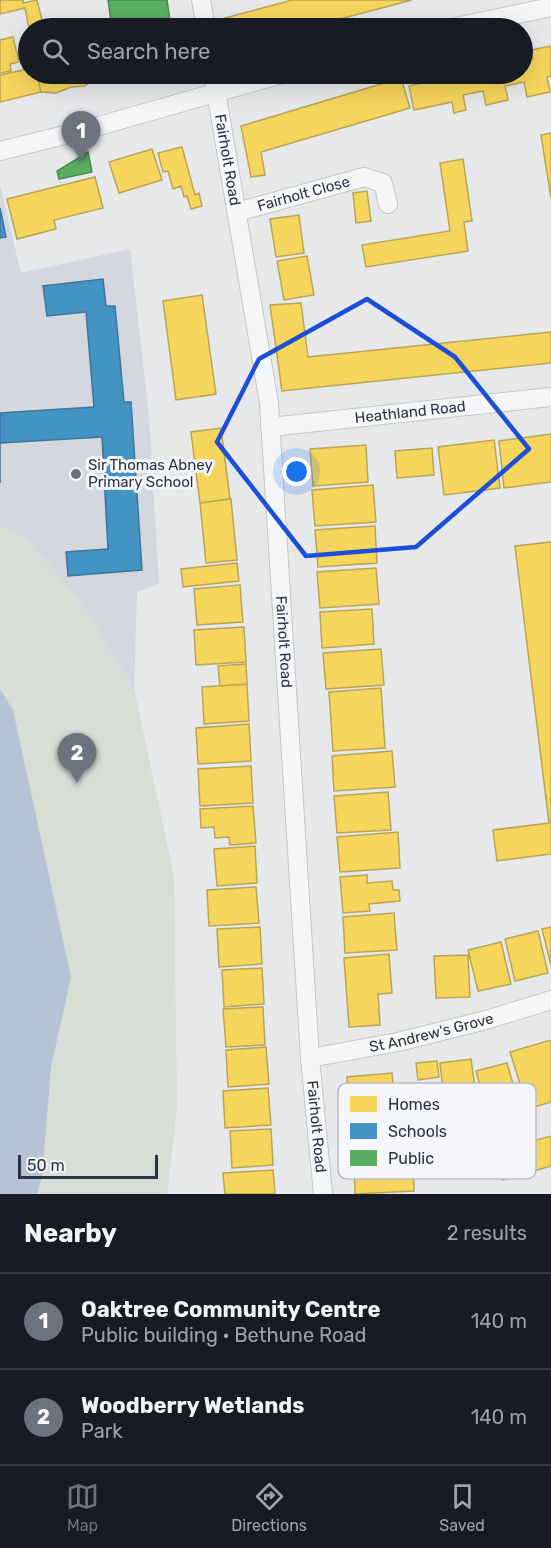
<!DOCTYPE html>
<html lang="en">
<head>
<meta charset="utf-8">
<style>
  body { margin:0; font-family:Rubik,sans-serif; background:#20242c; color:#f1f3f6 }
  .scale { position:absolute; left:18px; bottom:15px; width:140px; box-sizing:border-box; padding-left:6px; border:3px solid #2b3445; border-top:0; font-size:16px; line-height:21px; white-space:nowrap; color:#2b3445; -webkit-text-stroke:4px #f4f6f9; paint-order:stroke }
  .you { position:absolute; left:297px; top:472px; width:21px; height:21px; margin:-15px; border:4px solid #fff; border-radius:50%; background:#1a73e8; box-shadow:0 0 0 9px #1a73e833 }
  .badge { display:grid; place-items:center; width:39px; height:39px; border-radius:50%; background:#6c737f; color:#fff; font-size:20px; font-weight:700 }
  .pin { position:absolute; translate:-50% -50px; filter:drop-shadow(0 2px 3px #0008) }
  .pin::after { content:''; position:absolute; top:32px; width:21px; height:18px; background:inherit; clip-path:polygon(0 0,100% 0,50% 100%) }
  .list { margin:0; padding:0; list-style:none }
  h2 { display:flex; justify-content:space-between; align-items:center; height:78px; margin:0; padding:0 24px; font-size:26px }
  h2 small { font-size:20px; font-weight:400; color:#9ea1a6 }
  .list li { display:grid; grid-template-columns:39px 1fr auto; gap:18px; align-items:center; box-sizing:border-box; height:96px; padding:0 24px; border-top:2px solid #363941 }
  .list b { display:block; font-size:22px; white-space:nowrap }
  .list p { margin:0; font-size:20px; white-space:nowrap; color:#9ea1a6 }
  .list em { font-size:20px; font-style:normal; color:#9ea1a6 }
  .icon { flex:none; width:33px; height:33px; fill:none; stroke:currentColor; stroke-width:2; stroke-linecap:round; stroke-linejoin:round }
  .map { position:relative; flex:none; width:551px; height:1194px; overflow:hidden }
  .search { position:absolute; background:#171b24; box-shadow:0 6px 24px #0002; left:18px; right:18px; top:18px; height:66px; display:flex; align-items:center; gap:15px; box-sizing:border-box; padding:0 21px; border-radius:33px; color:#9ea1a6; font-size:22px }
  .sheet { height:270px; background:#171b24 }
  nav { display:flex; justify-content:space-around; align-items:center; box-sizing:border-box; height:84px; border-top:2px solid #363941; background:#171b24; font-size:16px; color:#9ea1a6 }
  nav a { display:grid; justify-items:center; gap:3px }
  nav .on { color:#6c737f }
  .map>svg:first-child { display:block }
</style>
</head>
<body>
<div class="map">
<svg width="551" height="1194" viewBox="0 0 551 1194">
  <rect width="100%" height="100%" fill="#e6e8ea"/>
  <path fill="#d4d7dd" d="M0 186 21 273 130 249 149 416 159 583 137 592 134 688 82 604 29 541 0 525Z"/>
  <path fill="#d6ded6" d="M0 525 29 541 82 604 134 688 174 877 177 1109 167 1194H0Z"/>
  <path fill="#b4c4d5" d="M0 689 13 710 71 977 51 1067 42 1177 37 1194H0Z"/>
  <path fill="#f6d55c" stroke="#b9a555" stroke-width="1.5" d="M0 0H23V3L37 0 44 28H29L25 8 0 14Z
    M292 0H412L306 28H227L225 18Z
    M13 37 19 62 10 64 11 71 0 73V40Z
    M551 46V76L547 77 550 92 527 97 524 82 505 86 508 100 486 105 483 91 463 95 466 110 454 113 452 102 414 110 409 86 448 78V80L453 79 452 74H522V52L526 51 527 60 533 59 531 50Z
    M28 69V74H37L41 92 0 102V75Z
    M37 74H98L99 75 85 86 71 87 56 93 41 92Z
    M401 78 410 108 261 152 265 175 251 177 241 126Z
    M551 133V198L541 135Z
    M182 147 195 195 199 193 202 206 191 209 187 196 184 197 181 186 173 189 168 171 163 172 158 153Z
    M152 149 162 180 119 193 109 162Z
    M463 159 472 221 464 222 468 251 366 267 362 245 450 231 440 163Z
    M95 177 103 208 54 220 56 229 17 239 7 199Z
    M367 191 371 221 356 223 353 193Z
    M299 215 304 253 276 257 270 219Z
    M307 256 314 295 284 300 277 261Z
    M202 295 216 394 176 400 163 301Z
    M301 303 308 357 551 332V363L282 391 270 305Z
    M221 428 230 499 200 503 191 432Z
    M551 434V482L504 488 499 441Z
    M494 440 500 488 444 495 438 447Z
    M366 445 368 482 313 486 310 449Z
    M432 448 434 475 397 478 395 451Z
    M373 485 376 522 315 526 312 490Z
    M231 499 237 560 206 563 200 503Z
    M375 526 377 563 318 567 315 530Z
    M551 542V854L497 861 493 830 549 823 515 546Z
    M237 563 239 581 183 587 181 569Z
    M376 568 379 604 320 608 317 572Z
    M240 585 243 622 197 625 194 589Z
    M372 609 374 644 322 648 320 612Z
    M244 627 246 662 196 665 194 630Z
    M381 649 384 685 326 689 323 653Z
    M246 664 247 684 220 686 218 666Z
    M247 684 249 721 204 724 202 687Z
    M381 688 385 748 333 751 329 692Z
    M249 724 251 761 198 764 196 728Z
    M392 751 395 787 334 791 332 756Z
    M251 766 253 803 200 806 198 769Z
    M388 792 391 830 337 833 334 796Z
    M253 806 256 843 230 845 229 837 215 838 214 827 201 828 200 809Z
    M398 832 400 868 340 872 337 837Z
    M255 846 257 883 217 886 214 849Z
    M367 875V883L392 881 393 890H399L400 901 369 904 370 911 343 913 340 877Z
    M256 887 259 923 209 926 207 890Z
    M394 913 397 950 345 953 343 917Z
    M260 927 262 964 219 967 217 929Z
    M551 927V965L542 929Z
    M538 931 548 973 515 981 505 939Z
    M501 942 511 984 478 991 468 950Z
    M389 954 392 993 378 994 380 1025 349 1027 344 958Z
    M468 955 470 997 436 998 434 956Z
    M262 968 264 1004 224 1007 222 970Z
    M263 1007 265 1045 226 1047 223 1009Z
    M551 1040V1102L528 1109 510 1052Z
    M266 1047 269 1084 228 1087 226 1050Z
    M471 1059 476 1095 444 1099 440 1063Z
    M437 1061 439 1077 418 1080 416 1063Z
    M507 1063 518 1101 487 1110 476 1071Z
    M392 1073 394 1101 380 1102V1110L384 1109 385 1122 399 1121 400 1132 380 1133 381 1149 347 1152 343 1112H350L347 1077Z
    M268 1088 271 1125 225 1128 223 1091Z
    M271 1129 273 1165 232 1168 230 1131Z
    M551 1136V1166L502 1180 495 1152Z
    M413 1154 414 1191 355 1194 354 1155Z
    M273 1170 275 1194H225L223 1173Z"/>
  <path fill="#4393c3" stroke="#3c769d" stroke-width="1.5" d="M0 208 6 237 0 238Z
    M103 279 106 306H115L124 402H131L142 570 68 576 66 552 108 549 102 437 0 443V483V413L94 407 86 312 47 316 43 286Z"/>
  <path fill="#5aae61" stroke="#4c8959" stroke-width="1.5" d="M108 0H167L171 28H112Z
    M88 152 92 172 59 179 57 171Z"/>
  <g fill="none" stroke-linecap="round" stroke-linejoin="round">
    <g stroke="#c4c6c8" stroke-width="20">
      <g id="minor">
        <path d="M201 0 206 28"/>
        <path d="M451 28 551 7"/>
        <path id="s1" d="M213 74 269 403 310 1058 323 1194"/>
        <path d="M0 151 81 131 282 74"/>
        <path id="s2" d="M237 212 364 177 383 183 388 204"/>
        <path id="s3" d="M270 427 551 397"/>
        <path id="s4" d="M310 1058 398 1042 486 1020 551 1000"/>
      </g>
    </g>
    <use href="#minor" stroke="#f5f6f7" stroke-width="18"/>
  </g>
  <path fill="none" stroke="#1d4ed8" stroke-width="4.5" stroke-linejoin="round" d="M367 299 455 357 529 449 416 547 306 556 217 442 259 359Z"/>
  <circle fill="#6c737f" stroke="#f4f6f9" stroke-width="2" cx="76" cy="474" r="6"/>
  <g text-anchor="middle" stroke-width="6" stroke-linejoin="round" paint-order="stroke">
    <g font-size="15" fill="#2b3445" stroke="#f4f6f9">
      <text dy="5" stroke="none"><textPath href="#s1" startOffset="87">Fairholt Road</textPath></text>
      <text dy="5" stroke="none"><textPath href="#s2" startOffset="69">Fairholt Close</textPath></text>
      <text dy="5" stroke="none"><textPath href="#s3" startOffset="141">Heathland Road</textPath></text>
      <text dy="5" stroke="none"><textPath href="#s1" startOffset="573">Fairholt Road</textPath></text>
      <text dy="5" stroke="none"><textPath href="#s4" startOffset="124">St Andrew's Grove</textPath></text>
      <text dy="5" stroke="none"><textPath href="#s1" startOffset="1059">Fairholt Road</textPath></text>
    </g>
    <g font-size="15" fill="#2b3445" stroke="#f4f6f9" text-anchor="start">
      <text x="88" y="470">Sir Thomas Abney<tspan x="88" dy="17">Primary School</tspan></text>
    </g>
  </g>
  <rect x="338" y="1083" width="198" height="96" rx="9" fill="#f4f6f9" stroke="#b8bcc3" stroke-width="1.5"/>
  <rect x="350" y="1096" width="27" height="16" fill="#f6d55c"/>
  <rect x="350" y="1123" width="27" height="16" fill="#4393c3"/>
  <rect x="350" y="1150" width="27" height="16" fill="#5aae61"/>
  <g font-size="16" fill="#2b3445">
    <text x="388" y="1110">Homes</text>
    <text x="388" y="1137">Schools</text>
    <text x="388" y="1164">Public</text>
  </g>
</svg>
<div class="scale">50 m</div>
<div class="you"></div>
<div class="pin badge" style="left:81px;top:161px">1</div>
<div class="pin badge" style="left:77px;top:783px">2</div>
<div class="search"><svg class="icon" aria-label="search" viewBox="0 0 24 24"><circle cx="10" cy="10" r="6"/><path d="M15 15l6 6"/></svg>Search here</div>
</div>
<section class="sheet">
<h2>Nearby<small>2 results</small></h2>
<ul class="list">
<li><span class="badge">1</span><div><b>Oaktree Community Centre</b><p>Public building · Bethune Road</p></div><em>140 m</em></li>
<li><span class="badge">2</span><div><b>Woodberry Wetlands</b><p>Park</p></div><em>140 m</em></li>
</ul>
</section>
<nav>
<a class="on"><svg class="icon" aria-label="map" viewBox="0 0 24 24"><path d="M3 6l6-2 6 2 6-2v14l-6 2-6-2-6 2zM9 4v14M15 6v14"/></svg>Map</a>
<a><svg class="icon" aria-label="directions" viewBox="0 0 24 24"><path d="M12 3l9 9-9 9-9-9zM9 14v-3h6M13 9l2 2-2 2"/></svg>Directions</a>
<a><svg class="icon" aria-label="saved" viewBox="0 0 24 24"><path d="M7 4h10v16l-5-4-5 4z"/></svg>Saved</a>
</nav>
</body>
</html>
